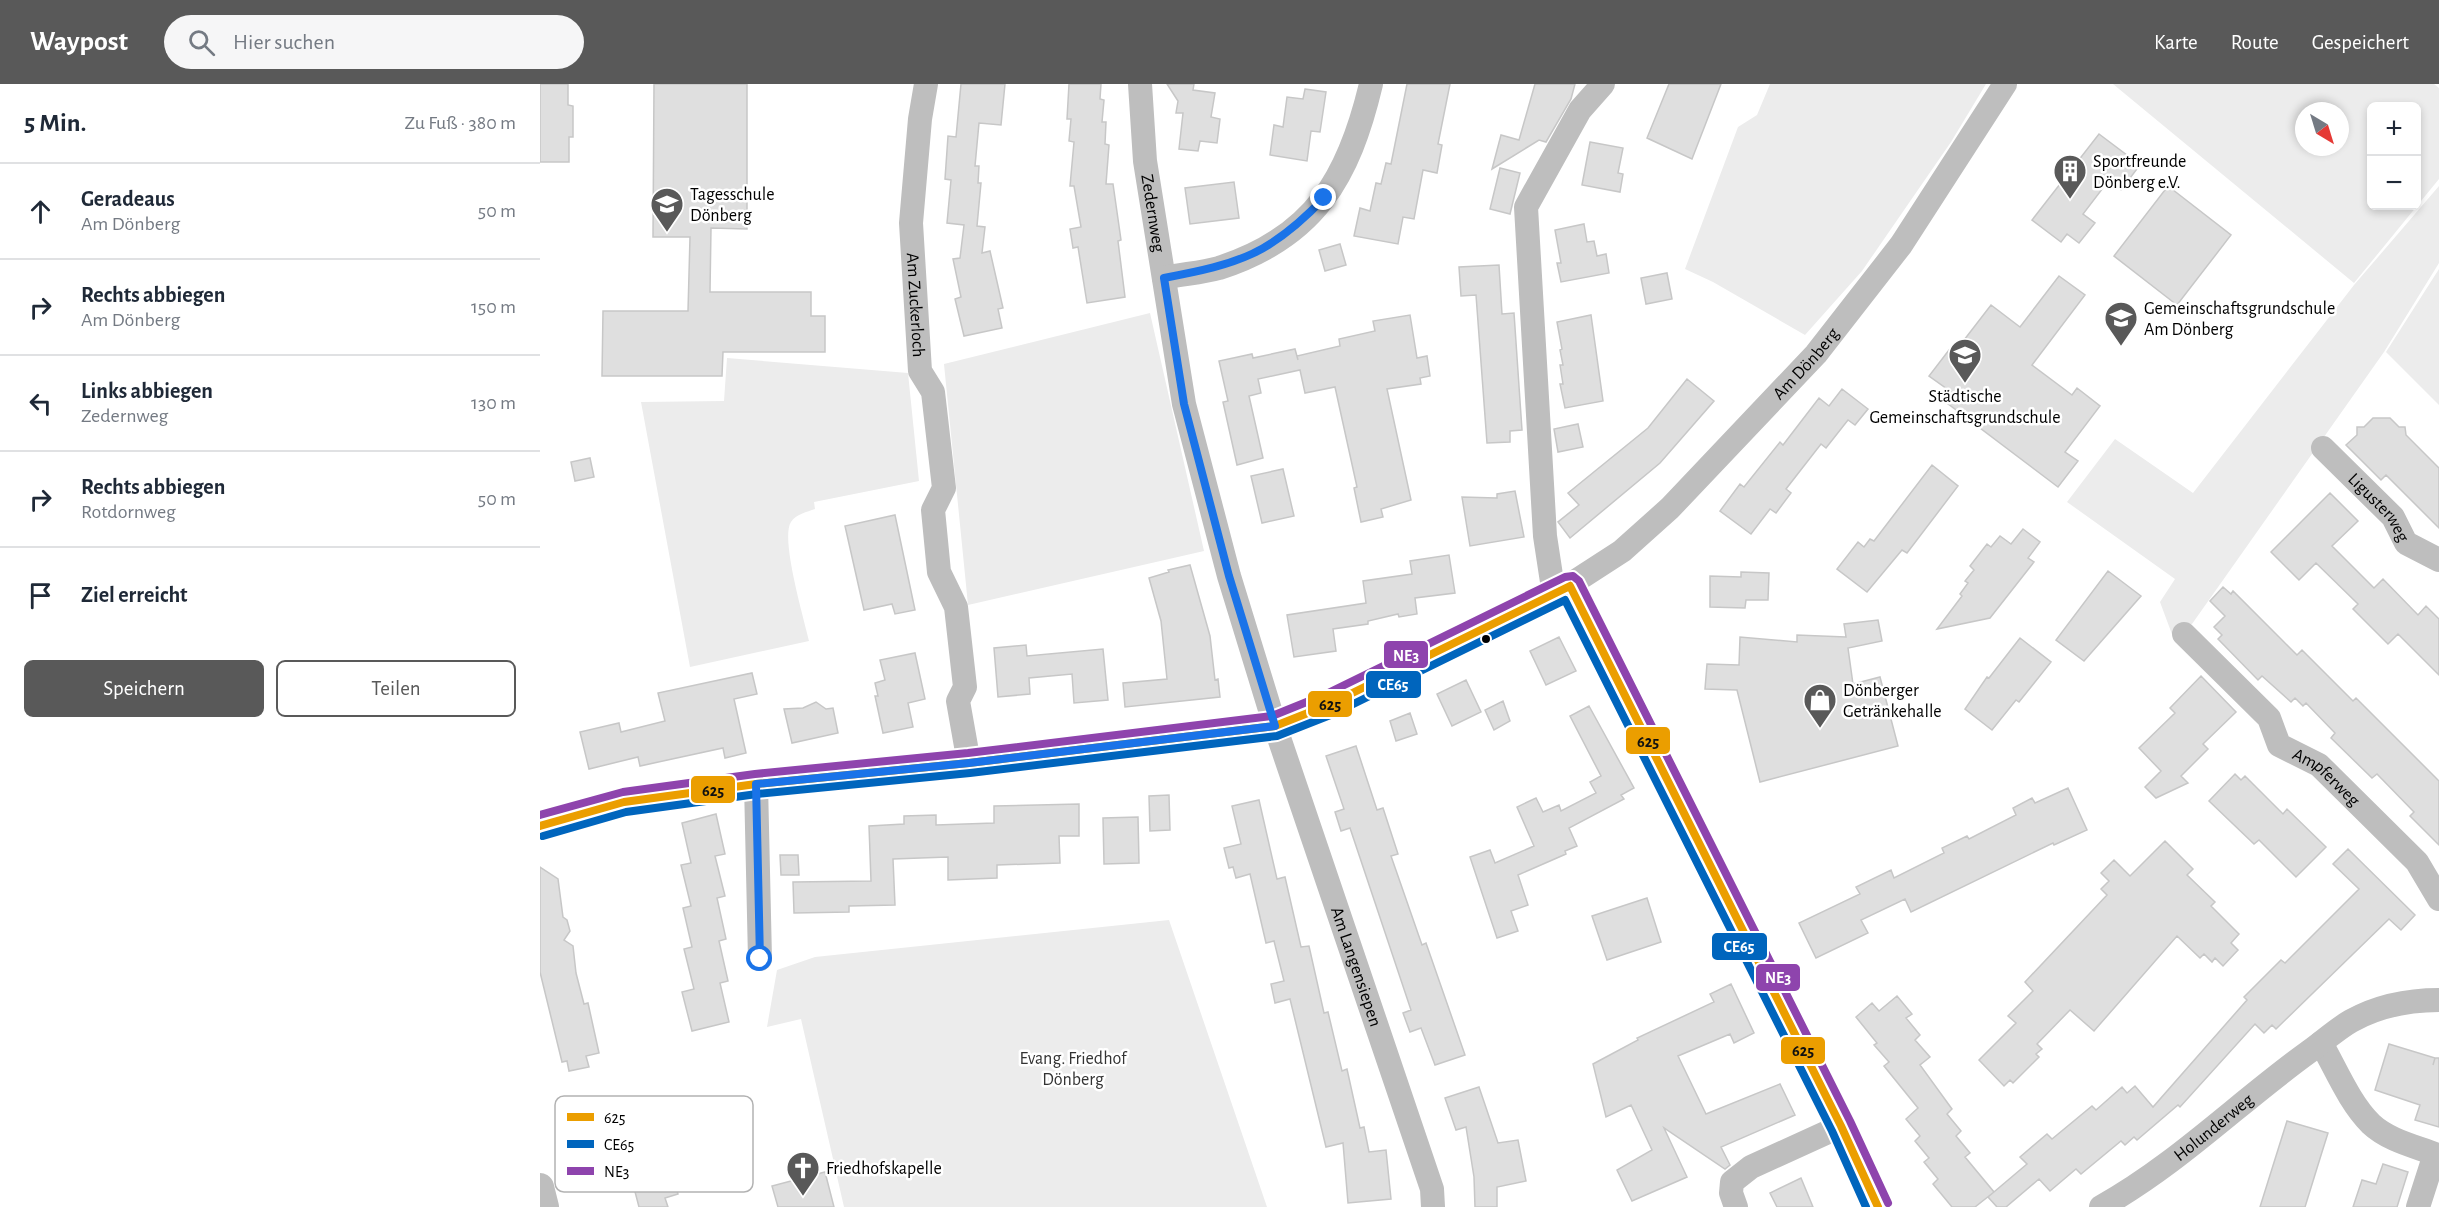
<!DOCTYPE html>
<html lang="de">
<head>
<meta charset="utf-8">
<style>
  body { margin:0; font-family:"Alegreya Sans",sans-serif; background:#f6f6f7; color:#1f2937 }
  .controls { position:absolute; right:18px; top:18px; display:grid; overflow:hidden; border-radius:9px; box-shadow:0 3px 9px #0003 }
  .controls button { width:54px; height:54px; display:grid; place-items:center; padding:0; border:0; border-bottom:2px solid #e0e1e3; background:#fff; color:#1f2937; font:30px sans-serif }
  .compass { position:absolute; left:1755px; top:18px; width:54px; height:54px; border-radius:50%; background:#fff; box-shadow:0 3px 9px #0003; rotate:142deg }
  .stop { position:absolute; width:18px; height:18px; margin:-14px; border:4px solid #1a73e8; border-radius:50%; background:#fff }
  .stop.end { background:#1a73e8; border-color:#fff; box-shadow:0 2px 6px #0008 }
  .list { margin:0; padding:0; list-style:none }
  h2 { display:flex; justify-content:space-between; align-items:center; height:78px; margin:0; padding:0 24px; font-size:26px }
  h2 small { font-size:20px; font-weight:400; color:#747a83 }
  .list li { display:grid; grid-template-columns:39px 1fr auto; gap:18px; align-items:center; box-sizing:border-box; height:96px; padding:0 24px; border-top:2px solid #e0e1e3 }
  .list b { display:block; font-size:22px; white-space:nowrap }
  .list p { margin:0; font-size:20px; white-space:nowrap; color:#747a83 }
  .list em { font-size:20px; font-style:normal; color:#747a83 }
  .actions { display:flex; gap:12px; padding:18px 24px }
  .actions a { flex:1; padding:14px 0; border:2px solid #595959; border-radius:9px; text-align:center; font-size:21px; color:#595959 }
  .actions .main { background:#595959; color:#fff }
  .icon { flex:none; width:33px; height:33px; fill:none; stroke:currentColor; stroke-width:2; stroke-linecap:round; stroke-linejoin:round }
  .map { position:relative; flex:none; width:1899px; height:1123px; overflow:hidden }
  header { display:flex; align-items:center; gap:36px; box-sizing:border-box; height:84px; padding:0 30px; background:#595959; color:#fff }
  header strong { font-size:28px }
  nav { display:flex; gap:33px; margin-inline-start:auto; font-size:21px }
  .search { width:420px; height:54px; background:#f6f6f7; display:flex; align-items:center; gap:15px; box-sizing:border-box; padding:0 21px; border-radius:33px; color:#747a83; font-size:22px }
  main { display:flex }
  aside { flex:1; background:#fff }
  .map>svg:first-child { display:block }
</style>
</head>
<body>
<header>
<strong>Waypost</strong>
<div class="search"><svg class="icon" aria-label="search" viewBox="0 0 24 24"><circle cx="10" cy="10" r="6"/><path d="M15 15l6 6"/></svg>Hier suchen</div>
<nav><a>Karte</a><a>Route</a><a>Gespeichert</a></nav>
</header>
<main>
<aside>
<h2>5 Min.<small>Zu Fuß · 380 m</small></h2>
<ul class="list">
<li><svg class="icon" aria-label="ahead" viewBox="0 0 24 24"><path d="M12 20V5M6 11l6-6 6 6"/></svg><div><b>Geradeaus</b><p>Am Dönberg</p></div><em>50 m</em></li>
<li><svg class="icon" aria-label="right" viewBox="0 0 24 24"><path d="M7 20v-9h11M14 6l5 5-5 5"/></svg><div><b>Rechts abbiegen</b><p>Am Dönberg</p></div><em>150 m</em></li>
<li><svg class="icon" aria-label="left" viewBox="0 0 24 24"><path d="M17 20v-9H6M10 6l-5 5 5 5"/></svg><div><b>Links abbiegen</b><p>Zedernweg</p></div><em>130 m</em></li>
<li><svg class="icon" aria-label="right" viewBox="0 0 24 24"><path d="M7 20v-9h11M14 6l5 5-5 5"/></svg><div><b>Rechts abbiegen</b><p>Rotdornweg</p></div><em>50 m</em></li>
<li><svg class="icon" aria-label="arrive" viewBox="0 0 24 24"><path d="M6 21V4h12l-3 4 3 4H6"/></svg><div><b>Ziel erreicht</b></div></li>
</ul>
<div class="actions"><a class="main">Speichern</a><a>Teilen</a></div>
</aside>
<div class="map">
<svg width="1899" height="1123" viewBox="0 0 1899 1123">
  <rect width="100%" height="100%" fill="#fff"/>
  <path fill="#ececec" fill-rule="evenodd" d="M1230 0H1446L1411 58 1322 187 1265 251 1173 198 1145 185 1198 43 1217 31Z
    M1573 0H1894L1899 4V95L1814 199ZM1876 22V122H1832V22ZM1764 27H1800V63H1764Z
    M1899 102V179L1844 268 1652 540 1633 553 1620 518 1635 495 1527 418 1575 355 1653 409 1814 201Z
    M1899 185V321L1846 268Z
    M610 229 664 467 428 521 404 280Z
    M187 274 368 289 379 397 274 418 275 425C267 428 256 430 251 438 240 454 264 535 269 557L150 583 101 318 184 317Z
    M629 836 727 1123H304L261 935 227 943 237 886 275 873Z"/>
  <path fill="#dfdfdf" stroke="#c7c7c7" stroke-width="1.5" d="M0 0H28V21L33 22V53H29V78H0Z
    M114 0H207V145L171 144 170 208H271V232H285V268H183L182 292H62L63 227H148L150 153H113Z
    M421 0H465L461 41 439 39 435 82H439L438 99H441L437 142 445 143 442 169 450 167 463 224 458 225 462 244 424 252 415 215 421 213 413 175 420 174 424 141 407 139 411 96 405 95 408 52 416 53Z
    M529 0H561L560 15 564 16 562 38H566L565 60 569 61 566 100H573L581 156 578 157 585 213 547 219 538 163 533 164 530 145 541 143 534 102H530L534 58 529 57 531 35H527Z
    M627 0H654L653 6 675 9 671 33 680 35 677 59 660 57 658 67 639 65 643 29H636L638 17Z
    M867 0H910L898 60 902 61 897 89 883 86 874 135 863 133 858 160 814 152 820 124 830 127 836 99 841 100 846 79 851 80Z
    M995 0H1035L1031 15 1006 58 999 56 952 85 961 51 979 56Z
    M1129 0H1181L1152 75 1107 54Z
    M765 5 786 8 780 48 771 47 767 77 730 71 734 41 743 43 747 13 763 15Z
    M1559 50 1600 81 1581 106 1569 96 1543 130 1555 139 1539 159 1527 150 1521 158 1492 136Z
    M1050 58 1083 64 1078 89 1083 90 1080 108 1042 101Z
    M960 84 980 89 970 130 950 125Z
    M694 98 699 134 650 140 645 104Z
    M1628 102 1691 151 1637 221 1574 172Z
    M1044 140 1047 158 1054 157 1057 172 1066 170 1069 189 1021 198 1017 179H1021L1015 146Z
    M800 160 806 181 785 187 779 166Z
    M959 181 962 230 974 229 982 346 970 347V358L947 359 936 211 921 212 919 183Z
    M1127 189 1132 215 1106 220 1101 194Z
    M1519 192 1545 211 1492 281 1532 311 1537 304 1560 322 1525 368 1538 377 1518 403 1407 319 1414 310 1389 292 1409 266 1414 269 1451 221 1480 243Z
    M870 231 877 274 887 272 890 292 880 294 881 300 847 305 871 416 841 425 843 433 821 438 814 404 817 403 795 303 765 309 760 286 718 295 721 309 709 312 723 374 697 381 683 318 688 317 679 277 712 270 713 274 755 265 758 276 757 272 800 262 799 255 835 247 833 237Z
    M1051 231 1063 317 1025 324 1020 300H1023L1020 281H1023L1020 266 1022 265 1017 238Z
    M1147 295 1174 317 1120 379 1030 454 1018 438 1039 421 1028 409 1108 344Z
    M1302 305 1328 325 1315 341 1308 336 1286 364 1281 360 1246 405 1251 409 1236 429 1230 425 1211 450 1180 427 1200 400 1204 403 1240 358 1243 361 1279 314 1289 322Z
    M1833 334H1850L1859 343H1865L1866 351 1899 384V444L1846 391 1841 396 1806 361 1817 351V343H1824Z
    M1038 340 1043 363 1018 368 1014 345Z
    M50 374 54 393 35 397 31 378Z
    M1392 381 1418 402 1367 469 1362 466 1327 508 1297 485 1318 458 1324 463 1330 455 1334 457Z
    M743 385 754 432 722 439 711 392Z
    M975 407 984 453 930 462 922 413 957 414V410Z
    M1790 409 1818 437 1792 462 1834 504 1843 495 1878 531 1886 522 1899 535V591L1858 550 1848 560 1813 525 1818 520 1776 479 1759 496 1731 468Z
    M355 431 375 526 355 530 352 520 324 526 305 442Z
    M1483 445 1500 458 1488 474 1494 478 1450 534 1397 545 1422 512 1420 510 1428 499 1425 497 1434 486 1430 482 1447 460 1451 463 1460 452 1471 460Z
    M909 471 915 509 875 514 877 530 859 533 858 530 828 537V540L793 545 796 567 754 573 747 531 826 519 823 497 872 490 870 477Z
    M650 481 670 552 675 596 678 595 680 613 585 623 583 599 627 595 621 537 609 494 629 488 628 486Z
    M1568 487 1601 512 1544 577 1516 556Z
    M1201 488 1229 489 1228 516H1206L1205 524 1170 523V492L1201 493Z
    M1683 503 1691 510 1693 507 1757 571 1762 566 1813 617 1816 614 1899 697V761L1870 732 1874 728 1837 690 1832 694 1791 654 1795 649 1766 619 1763 622 1755 614 1751 618 1722 592 1718 596 1678 555 1682 551 1674 543 1685 532 1670 517Z
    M1338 536 1342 557 1308 564 1313 600 1340 593 1358 662 1220 698 1197 606 1165 605 1167 580 1199 581 1200 553 1257 558V551L1306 553 1304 540Z
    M1019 553 1036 587 1006 601 990 567Z
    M1480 554 1511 578 1479 618 1476 616 1452 646 1425 625 1447 593 1449 594Z
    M486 561 487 572 563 565 568 616 534 619 532 590 489 594 490 610 458 613 454 564Z
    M375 569 385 615 368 619 373 643 343 649 335 612H338L335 599 345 596 340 576Z
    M212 589 217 610 194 615 206 669 185 674 183 664 100 682 98 673 49 685 40 648 79 639 81 648 125 637 118 609Z
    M1661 592 1696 628 1663 660 1668 665 1641 692 1648 699 1616 714 1605 703 1621 687 1599 664 1635 629 1630 624Z
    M926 596 941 628 912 642 897 610Z
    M963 617 970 637 954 646 945 626Z
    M276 618 286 625 293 624 298 649 252 659 244 625 263 624Z
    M1049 622 1094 704 1081 711 1084 715 1029 744 1037 762 1025 767 1026 770 978 791 988 821 971 827 978 847 957 854 930 773 950 766 955 779 994 762 977 723 996 714 1003 728 1019 721 1021 727 1056 709 1050 698 1061 692 1030 632Z
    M870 629 877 650 856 657 850 637Z
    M816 662 837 726 843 724 858 770 851 772 882 861 886 859 925 971 895 981 881 944 870 948 863 929 871 926 810 744 801 747 795 728 804 725 786 672Z
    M1695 690 1701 696 1705 692 1743 730 1747 725 1786 763 1756 793 1719 756 1714 760 1669 717Z
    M1528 704 1547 746 1514 761 1513 759 1371 828 1365 815 1321 836 1328 849 1276 874 1259 839 1320 810 1316 803 1351 786 1354 794 1404 769 1402 764 1427 752 1429 755 1476 731 1473 724 1492 714 1495 719Z
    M629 711 630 746 610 747 609 712Z
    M719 716 737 795 745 793 761 863 769 862 784 929 788 928 802 987 807 985 820 1044 824 1043 829 1068 846 1066 851 1115 808 1119 803 1059 786 1063 750 915 735 919 731 900 744 897 734 857 726 859 710 790 696 794 693 783 689 784 684 764 701 760 692 722Z
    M539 720V752H519L520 779 457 781V794L408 796V773L353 775 355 821 309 822V828L254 829 253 798 331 797 329 742 364 740V732L396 731V741L454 739V722Z
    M176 730 185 770 175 772 185 812 177 814 186 855 179 857 188 897 180 899 189 938 152 947 142 908 154 905 144 865 152 863 143 824 151 822 141 781 151 779 142 739Z
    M598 733 599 779 564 780 563 734Z
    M1625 757 1653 785 1647 791 1675 818 1671 822 1699 850 1691 859 1698 866 1683 882 1675 874 1672 878 1664 870 1660 874 1637 852 1554 947 1530 926 1497 960 1502 965 1496 970 1499 973 1473 999 1470 996 1464 1002 1439 976 1476 939 1468 932 1493 907 1485 898 1567 811 1561 805 1569 797 1561 789 1574 776 1590 792Z
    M1808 765 1875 831 1861 846 1849 835 1736 945 1732 941 1724 949 1715 940 1640 1023 1638 1021 1597 1056 1594 1053 1585 1061 1581 1057 1541 1090 1536 1085 1510 1107 1499 1095 1466 1123H1457L1448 1113 1487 1080 1480 1073 1507 1050 1512 1055 1552 1022 1556 1026 1582 1003 1587 1009 1595 1002 1613 1023 1707 916 1704 913 1741 876 1745 879 1819 805 1793 780Z
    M240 771H258L259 791H241Z
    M0 783 18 795 23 833 27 836 30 847 24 856 33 862 36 889 44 920 48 919 59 969 46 972 49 983 29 987 27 977 22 978 0 888Z
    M1107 814 1121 858 1067 876 1052 832Z
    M1191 900 1214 949 1194 959 1190 950 1138 972 1166 1030 1240 1000 1255 1031 1181 1063 1190 1081 1185 1085 1124 1044 1147 1093 1092 1117 1077 1086 1112 1066 1091 1021 1066 1033 1053 980 1098 956 1097 954 1174 918 1170 910Z
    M1357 912 1372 930 1366 934 1380 951 1375 956 1390 973 1380 981 1412 1025 1407 1030 1421 1047 1416 1052 1430 1069 1425 1073 1454 1108 1435 1123H1412L1393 1100 1398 1095 1384 1078 1389 1074 1375 1057 1380 1052 1366 1035 1378 1024 1344 982 1349 978 1334 961 1337 959 1316 933 1332 919 1339 927Z
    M1849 960 1895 974 1893 981 1895 974H1899V1043L1875 1036 1880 1021 1835 1006Z
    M939 1003 958 1059 978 1056 986 1097 957 1103V1123H935L934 1093 926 1043 916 1046 905 1014Z
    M1747 1037 1788 1049 1782 1068 1765 1123H1720Z
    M126 1066 138 1110 125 1114 128 1123H99L87 1077Z
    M1843 1080 1868 1088 1857 1123H1813L1822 1096 1836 1100Z
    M285 1088 294 1123H238L232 1102Z
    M1261 1094 1273 1123H1237L1230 1109Z"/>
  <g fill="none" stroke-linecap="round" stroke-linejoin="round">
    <g stroke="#bebebe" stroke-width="24">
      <path id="s1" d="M386 0 380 35 371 139 380 287 393 308 404 404 393 426 399 488 416 523 425 603 418 617 429 679"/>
      <path id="s2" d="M600 0 605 77 644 320 689 492 735 642 892 1105 893 1123"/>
      <path d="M624 194C642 190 661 189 679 184 775 153 809 93 831 0"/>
      <path id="s3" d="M1783 364 1853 433 1866 459 1899 476"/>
      <path d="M1030 502 1301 1042 1338 1123"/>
      <path d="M1014 511 1005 452 986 123 1040 26 1063 0"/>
      <path id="s4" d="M1644 550 1729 634 1739 661 1779 681 1877 778 1899 815"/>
      <path d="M216 700 220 875"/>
      <path id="s5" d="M0 742 84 718 216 700 429 679 735 642 788 621 1014 511 1082 467 1130 424 1276 270 1361 161 1465 0"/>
      <path d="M1781 959C1796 985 1809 1018 1831 1040 1848 1056 1874 1062 1895 1070L1878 1123"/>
      <path d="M1196 1123 1191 1109 1192 1098 1211 1083 1301 1042"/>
      <path id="s6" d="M1561 1123C1638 1080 1699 1018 1770 967 1784 957 1797 945 1811 937 1838 922 1868 916 1899 916"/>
    </g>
    <path stroke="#bebebe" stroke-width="28" d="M0 1103 5 1123"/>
    <g stroke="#fff" stroke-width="12">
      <path id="bus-1" d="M1030 502 1301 1042 1338 1123
        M0 742 84 718 216 700 429 679 735 642 788 621 1030 502"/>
    </g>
    <g stroke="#fff" stroke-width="12">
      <path id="bus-2" d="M3 752 86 728 217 710 430 689 737 652 793 630 1025 516 1292 1047 1326 1123"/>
    </g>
    <g stroke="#fff" stroke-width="12">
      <path id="bus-3" d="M0 731 83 708 215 690 428 669 732 632 784 611 1025 493 1033 492 1039 497 1310 1037 1348 1119"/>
    </g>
    <use href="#bus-1" stroke="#eb9e00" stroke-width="8"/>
    <use href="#bus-2" stroke="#0065bd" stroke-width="8"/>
    <use href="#bus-3" stroke="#8e44ad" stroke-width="8"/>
  </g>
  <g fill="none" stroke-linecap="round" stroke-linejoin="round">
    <path stroke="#1a73e8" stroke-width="8" d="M220 875 216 700 429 679 735 642 689 492 644 320 624 194C699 180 731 170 784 114"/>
  </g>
  <defs>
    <g id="building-pin" transform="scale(1.725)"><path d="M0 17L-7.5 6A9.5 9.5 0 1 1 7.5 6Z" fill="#595959" stroke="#fff"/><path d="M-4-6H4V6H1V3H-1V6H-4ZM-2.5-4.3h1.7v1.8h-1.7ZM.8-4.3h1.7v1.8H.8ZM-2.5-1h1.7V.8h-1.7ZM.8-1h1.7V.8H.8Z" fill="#fff"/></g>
    <g id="school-pin" transform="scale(1.725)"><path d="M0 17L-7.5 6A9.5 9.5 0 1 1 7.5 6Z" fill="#595959" stroke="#fff"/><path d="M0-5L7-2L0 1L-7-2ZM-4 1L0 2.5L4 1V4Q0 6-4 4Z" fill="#fff"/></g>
    <g id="shop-pin" transform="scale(1.725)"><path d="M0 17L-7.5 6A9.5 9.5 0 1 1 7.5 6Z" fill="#595959" stroke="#fff"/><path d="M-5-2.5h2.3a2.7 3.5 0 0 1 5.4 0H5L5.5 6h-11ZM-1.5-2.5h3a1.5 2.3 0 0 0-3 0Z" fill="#fff"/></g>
    <g id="church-pin" transform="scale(1.725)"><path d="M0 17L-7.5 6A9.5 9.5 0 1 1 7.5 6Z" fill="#595959" stroke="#fff"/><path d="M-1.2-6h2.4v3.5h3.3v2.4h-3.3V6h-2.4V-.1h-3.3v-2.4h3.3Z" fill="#fff"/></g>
  </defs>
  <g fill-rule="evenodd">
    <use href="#building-pin" x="1530" y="87"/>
    <use href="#school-pin" x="127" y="120"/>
    <use href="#school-pin" x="1581" y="234"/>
    <use href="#school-pin" x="1425" y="271"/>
    <use href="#shop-pin" x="1280" y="616"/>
    <use href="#church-pin" x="263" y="1084"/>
  </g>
  <circle fill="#000" stroke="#fff" stroke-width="2" cx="946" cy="555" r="5"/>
  <g text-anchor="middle" stroke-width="5" stroke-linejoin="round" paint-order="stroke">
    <g font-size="18" fill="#000" stroke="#fff" text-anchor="start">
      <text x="1553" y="83">Sportfreunde<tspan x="1553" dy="21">Dönberg e.V.</tspan></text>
      <text x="150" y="116">Tagesschule<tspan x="150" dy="21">Dönberg</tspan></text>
      <text x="1604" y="230">Gemeinschaftsgrundschule<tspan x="1604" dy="21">Am Dönberg</tspan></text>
      <text x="1425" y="318" text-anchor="middle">Städtische<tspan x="1425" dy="21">Gemeinschaftsgrundschule</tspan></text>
      <text x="1303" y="612">Dönberger<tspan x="1303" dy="21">Getränkehalle</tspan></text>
      <text x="286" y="1090">Friedhofskapelle</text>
    </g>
    <g font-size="18" fill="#000" stroke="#fff">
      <text dy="6" stroke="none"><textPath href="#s2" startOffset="130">Zedernweg</textPath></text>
      <text dy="6" stroke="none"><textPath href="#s1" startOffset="222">Am Zuckerloch</textPath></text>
      <text dy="6" stroke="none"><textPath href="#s5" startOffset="1395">Am Dönberg</textPath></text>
      <text dy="6" stroke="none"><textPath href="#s3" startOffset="82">Ligusterweg</textPath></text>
      <text dy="6" stroke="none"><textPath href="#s4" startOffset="206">Ampferweg</textPath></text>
      <text dy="6" stroke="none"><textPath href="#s2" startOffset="912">Am Langensiepen</textPath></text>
      <text dy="6" stroke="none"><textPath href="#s6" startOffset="138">Holunderweg</textPath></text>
    </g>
    <g font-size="18" fill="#333" stroke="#fff">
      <text x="533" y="980">Evang. Friedhof<tspan x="533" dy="21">Dönberg</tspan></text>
    </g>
  </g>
  <rect x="15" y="1012" width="198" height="96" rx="9" fill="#fff" stroke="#b2b2b2" stroke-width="1.5"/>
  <rect x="27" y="1029" width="27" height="8" fill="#eb9e00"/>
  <rect x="27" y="1056" width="27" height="8" fill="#0065bd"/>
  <rect x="27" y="1083" width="27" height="8" fill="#8e44ad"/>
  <g font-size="16" fill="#000">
    <text x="64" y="1039">625</text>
    <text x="64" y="1066">CE65</text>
    <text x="64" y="1093">NE3</text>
  </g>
  <g stroke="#fff" stroke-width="2">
    <rect x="843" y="556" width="46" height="29" rx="6" fill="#8e44ad"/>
    <rect x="825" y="586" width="57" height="29" rx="6" fill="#0065bd"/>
    <rect x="767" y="606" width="46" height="28" rx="6" fill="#eb9e00"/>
    <rect x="1085" y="642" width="46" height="29" rx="6" fill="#eb9e00"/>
    <rect x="150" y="691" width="46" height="29" rx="6" fill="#eb9e00"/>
    <rect x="1171" y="848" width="57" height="29" rx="6" fill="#0065bd"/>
    <rect x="1215" y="879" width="46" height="29" rx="6" fill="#8e44ad"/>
    <rect x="1240" y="952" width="46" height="29" rx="6" fill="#eb9e00"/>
  </g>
  <g font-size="16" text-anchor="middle" font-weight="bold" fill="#fff">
    <text x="866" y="577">NE3</text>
    <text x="853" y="606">CE65</text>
    <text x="1199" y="868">CE65</text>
    <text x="1238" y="899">NE3</text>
  </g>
  <g font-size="16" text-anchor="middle" font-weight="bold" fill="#111">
    <text x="790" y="626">625</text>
    <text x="1108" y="663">625</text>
    <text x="173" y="712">625</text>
    <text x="1263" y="972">625</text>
  </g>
</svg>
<div class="controls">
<button>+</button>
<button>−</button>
</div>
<svg class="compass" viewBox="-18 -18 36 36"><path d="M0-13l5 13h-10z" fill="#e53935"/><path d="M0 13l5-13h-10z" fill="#747a83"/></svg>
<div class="stop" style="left:220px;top:875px"></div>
<div class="stop end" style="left:784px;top:114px"></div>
</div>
</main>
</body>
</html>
